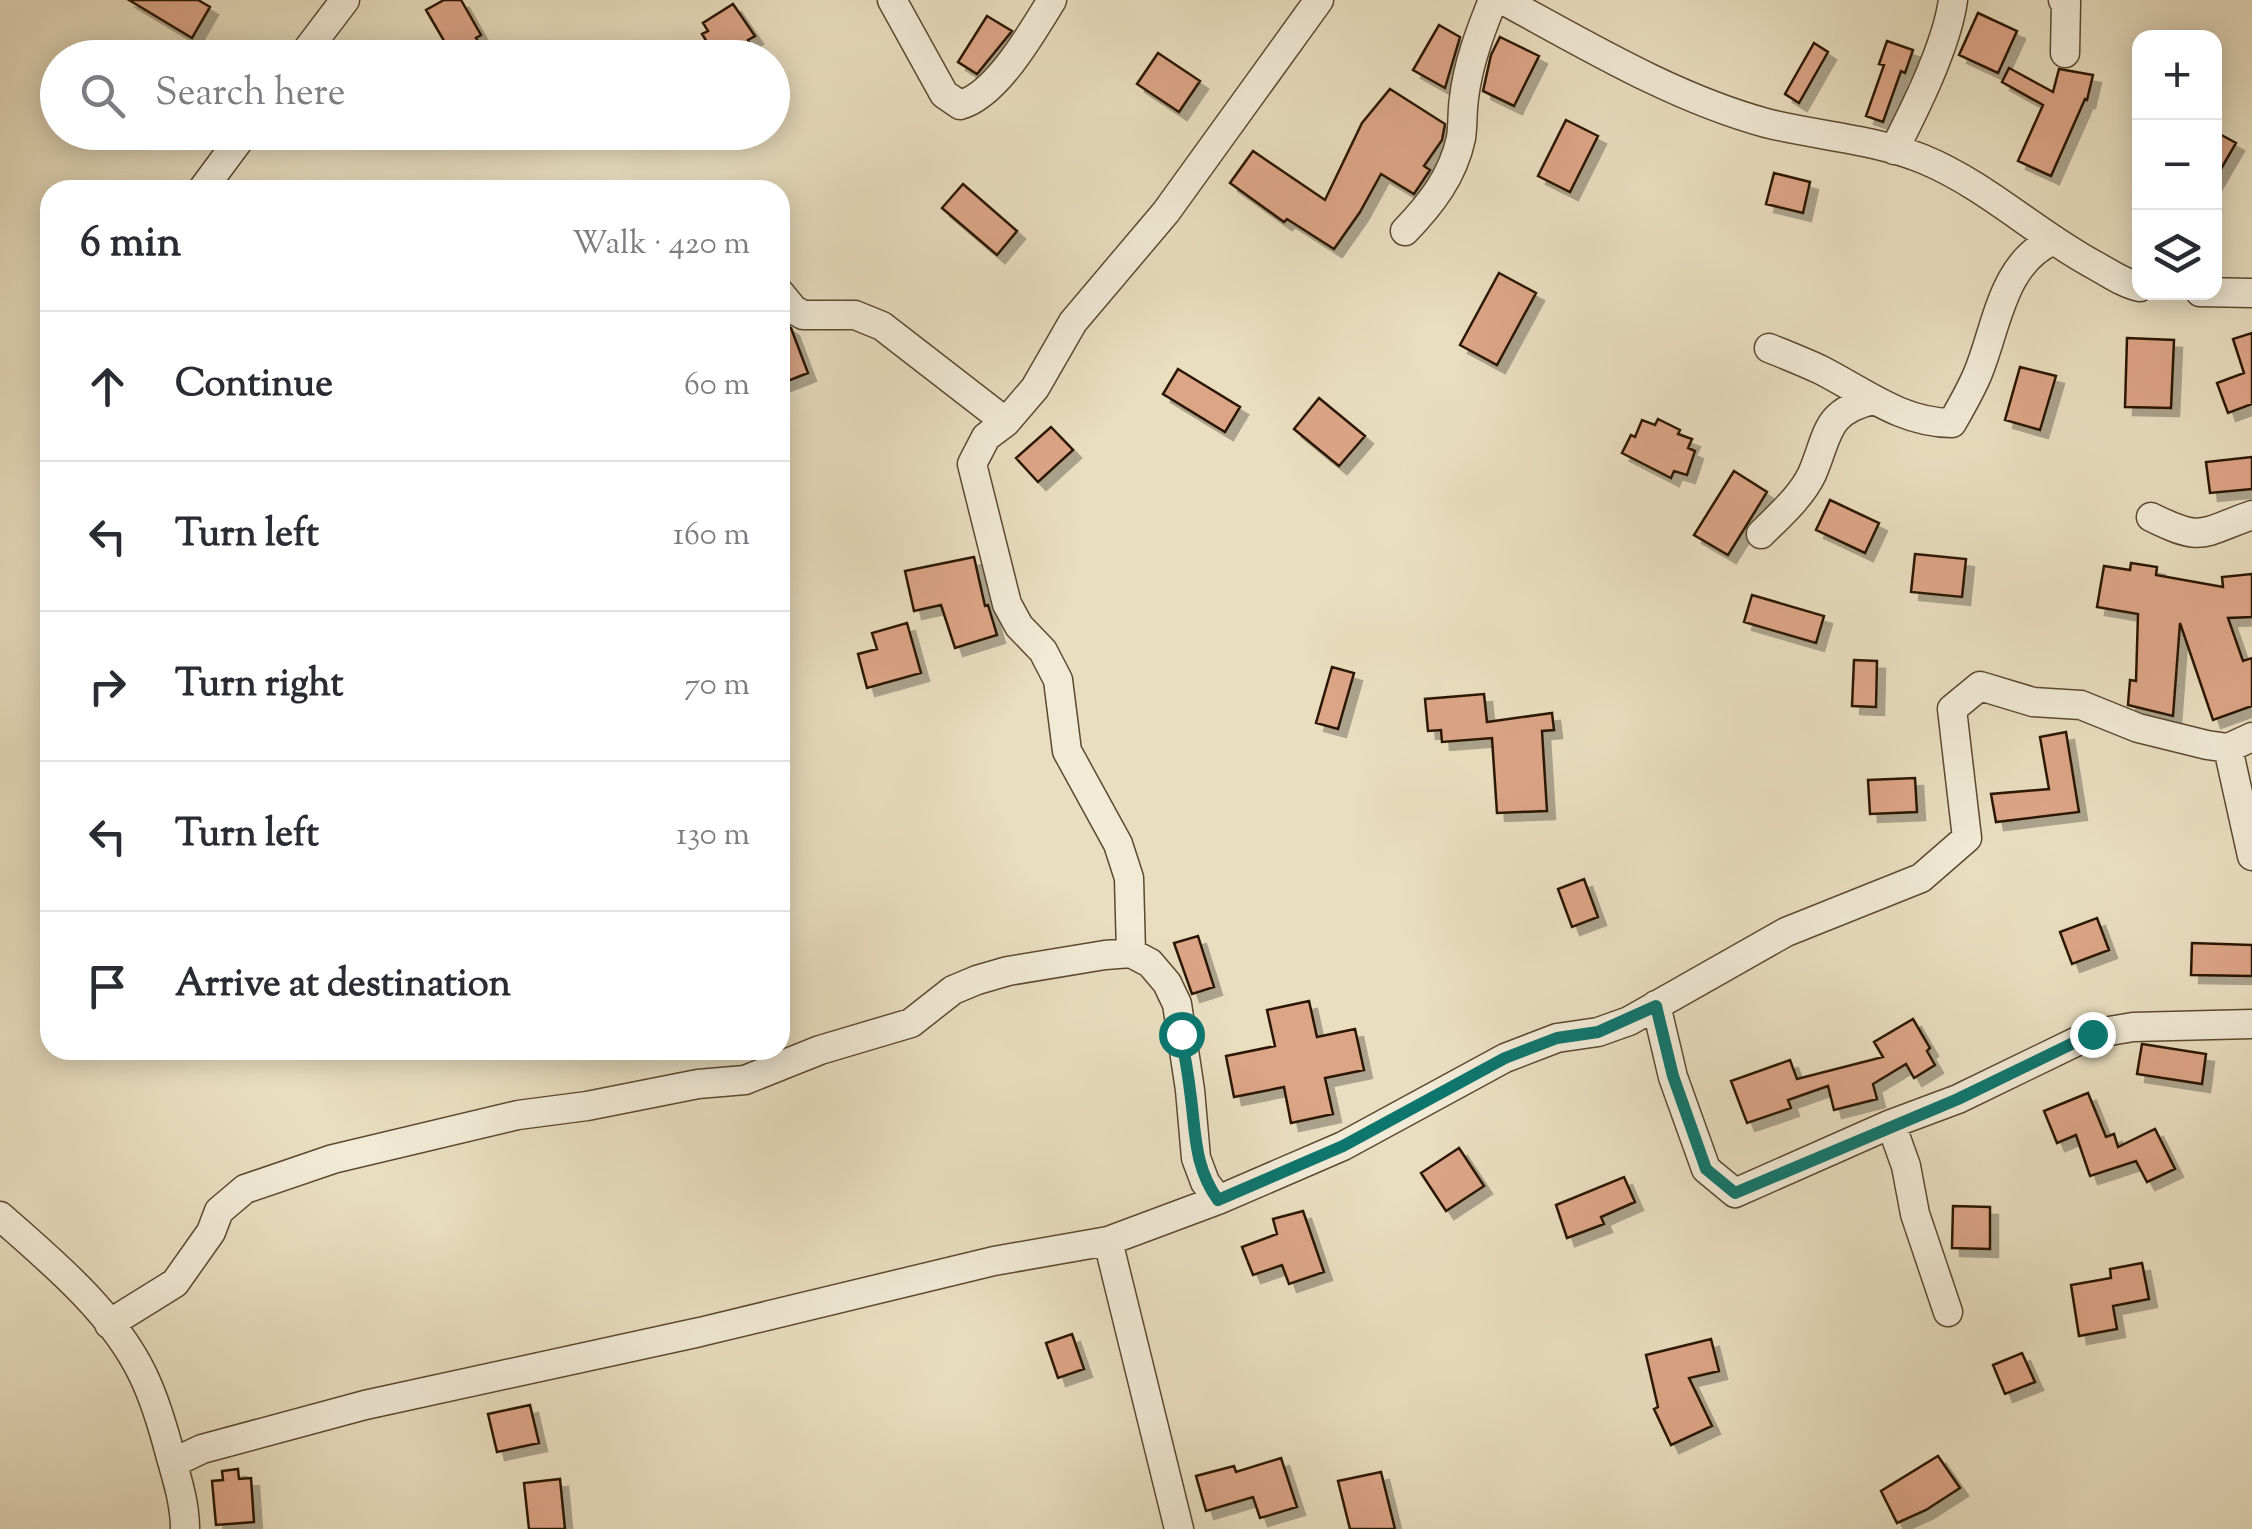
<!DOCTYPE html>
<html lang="en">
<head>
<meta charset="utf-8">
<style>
  body { margin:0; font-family:"Sorts Mill Goudy",serif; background:#f2f2f3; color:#2b2b33 }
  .controls { position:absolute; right:30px; top:30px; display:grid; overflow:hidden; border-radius:20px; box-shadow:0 5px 25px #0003 }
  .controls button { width:90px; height:90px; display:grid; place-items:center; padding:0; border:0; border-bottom:2px solid #e1e1e2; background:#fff; color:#2b2b33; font:50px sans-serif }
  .stop { position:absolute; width:30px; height:30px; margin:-22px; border:8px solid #0f766e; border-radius:50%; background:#fff }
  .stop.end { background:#0f766e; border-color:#fff; box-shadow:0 2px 10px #0008 }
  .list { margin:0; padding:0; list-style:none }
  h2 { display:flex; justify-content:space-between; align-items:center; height:130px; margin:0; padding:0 40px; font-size:42px }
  h2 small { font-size:32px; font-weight:400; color:#7c7c81 }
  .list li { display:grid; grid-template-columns:65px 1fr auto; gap:30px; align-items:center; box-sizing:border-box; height:150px; padding:0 40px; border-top:2px solid #e1e1e2 }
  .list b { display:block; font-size:38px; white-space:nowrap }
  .list em { font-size:32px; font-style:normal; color:#7c7c81 }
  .icon { flex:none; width:55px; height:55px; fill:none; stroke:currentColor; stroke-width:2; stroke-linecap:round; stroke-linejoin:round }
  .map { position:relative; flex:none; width:2252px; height:1529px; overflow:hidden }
  .search { position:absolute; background:#fff; box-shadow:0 5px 25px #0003; left:40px; top:40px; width:750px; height:110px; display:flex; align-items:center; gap:25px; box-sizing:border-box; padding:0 35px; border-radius:55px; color:#7c7c81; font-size:38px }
  .panel { position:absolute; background:#fff; box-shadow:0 5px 25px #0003; left:40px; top:180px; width:750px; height:880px; border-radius:30px }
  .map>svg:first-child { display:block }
</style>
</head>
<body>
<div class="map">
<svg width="2252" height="1529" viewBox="0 0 2252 1529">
  <defs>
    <filter id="shadow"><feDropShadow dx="8" dy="8" stdDeviation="0" flood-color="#0004"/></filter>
  </defs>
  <rect width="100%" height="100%" fill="#e9dec0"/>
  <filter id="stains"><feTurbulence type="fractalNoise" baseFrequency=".002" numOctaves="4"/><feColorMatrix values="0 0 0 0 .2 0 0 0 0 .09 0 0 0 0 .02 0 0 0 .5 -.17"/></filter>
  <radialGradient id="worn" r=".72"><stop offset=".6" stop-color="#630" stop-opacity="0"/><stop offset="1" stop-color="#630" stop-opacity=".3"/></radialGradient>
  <path fill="#dda588" stroke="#2c1900" stroke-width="2.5" filter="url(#shadow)" d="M129 0H198L210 7 192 38Z
    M444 0H461L481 35 476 38 480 44 457 58H454L426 10Z
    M733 4 755 36 748 40 753 52 740 58H717L702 34 708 31 703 23Z
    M1978 13 2017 31 1998 73 1959 55Z
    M987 16 1012 31 977 74 958 62Z
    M1439 25 1460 37 1445 88 1413 70Z
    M1500 37 1539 56 1514 106 1483 91 1491 55Z
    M1887 41 1913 50 1905 73 1901 71 1883 122 1866 116 1884 65 1879 64Z
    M1814 43 1828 52 1799 103 1785 94Z
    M1158 53 1200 81 1179 112 1137 84Z
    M2009 68 2053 92 2059 69 2093 75 2087 100 2085 99 2051 176 2018 161 2043 105 2002 82Z
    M1390 89 1445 124 1442 140 1424 166 1430 170 1414 194 1381 174 1360 212 1334 249 1287 219 1284 222 1230 183 1253 151 1325 200 1362 123Z
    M1566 120 1598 136 1570 192 1538 176Z
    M2214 131 2236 143 2214 181Z
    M1774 173 1810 182 1803 213 1766 204Z
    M963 184 1017 231 997 255 942 208Z
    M1499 273 1536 293 1497 365 1460 345Z
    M780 321 791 328 808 373 780 384Z
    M2252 333V404L2228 413 2217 383 2244 373 2233 339Z
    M2127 338 2174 340 2171 408 2125 407Z
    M2020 367 2056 376 2040 430 2005 420Z
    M1178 369 1240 407 1225 432 1163 394Z
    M1319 398 1365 436 1339 466 1294 429Z
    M1658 419 1680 430 1678 434 1692 439 1688 448 1695 451 1687 475 1674 471 1671 478 1622 453 1631 435 1635 437 1642 420 1655 425Z
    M1051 427 1073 450 1038 482 1016 458Z
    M2252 457V489L2210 493 2206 462Z
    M1734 471 1767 492 1728 555 1694 535Z
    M1830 500 1879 523 1865 553 1816 530Z
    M1915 554 1966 559 1962 597 1911 592Z
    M974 557 985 606 988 605 997 635 955 648 941 605 914 611 905 571Z
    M2131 563 2157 567 2156 575 2223 587 2222 577 2252 574V617L2228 618 2243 661 2252 658V706L2213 720 2180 623 2173 716 2128 705 2130 680 2136 681 2138 614 2097 607 2104 566 2130 570Z
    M1752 595 1824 616 1816 643 1744 622Z
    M907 623 921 673 867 688 858 654 877 649 872 633Z
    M1854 660 1877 661 1876 707 1852 706Z
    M1332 667 1354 673 1338 729 1316 723Z
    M1484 694 1487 722 1552 713 1554 730 1542 731 1547 811 1497 813 1492 738 1442 742 1441 730 1428 731 1425 699Z
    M2066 732 2079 812 1996 822 1991 794 2049 789 2040 737Z
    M1915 778 1917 812 1870 814 1868 780Z
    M1584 879 1598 917 1572 927 1558 889Z
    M2097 918 2109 950 2072 964 2060 932Z
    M1198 936 1214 987 1192 994 1174 943Z
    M2192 943 2252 945V976L2191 975Z
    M1309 1001 1317 1037 1355 1029 1364 1070 1325 1078 1333 1114 1291 1123 1284 1087 1234 1097 1226 1056 1275 1046 1267 1010Z
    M1913 1019 1930 1048 1927 1051 1935 1065 1914 1078 1906 1064 1873 1084 1877 1099 1834 1110 1828 1086 1788 1100 1791 1108 1747 1123 1731 1081 1790 1060 1797 1079 1883 1057 1874 1042Z
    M2142 1044 2206 1054 2202 1084 2137 1074Z
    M2088 1093 2106 1137 2114 1134 2118 1147 2155 1129 2175 1169 2147 1182 2136 1161 2090 1176 2076 1135 2057 1143 2044 1111Z
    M1459 1148 1484 1186 1446 1211 1421 1173Z
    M1624 1177 1635 1202 1601 1217 1604 1224 1567 1238 1556 1205Z
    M1953 1206 1990 1207V1249L1952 1248Z
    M1303 1211 1324 1272 1289 1284 1282 1265 1253 1275 1242 1247 1277 1234 1273 1219Z
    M2142 1263 2149 1299 2113 1306 2117 1329 2079 1336 2071 1285 2111 1278 2110 1269Z
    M1072 1334 1084 1369 1058 1378 1046 1343Z
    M1711 1339 1719 1371 1689 1378 1712 1426 1671 1445 1654 1409 1658 1407 1646 1355Z
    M2022 1353 2035 1382 2005 1394 1993 1365Z
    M530 1405 539 1443 497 1452 488 1414Z
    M1938 1456 1960 1488 1926 1510 1897 1523 1881 1491Z
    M1281 1458 1297 1507 1260 1518 1253 1497 1206 1511 1196 1476 1234 1466 1236 1472Z
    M238 1469 239 1479 251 1478 254 1522 216 1525 212 1481 223 1480 222 1471Z
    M1381 1472 1395 1529H1350L1338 1481Z
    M560 1479 565 1529H529L524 1483Z"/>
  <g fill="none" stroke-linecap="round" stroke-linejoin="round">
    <g stroke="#5b4a30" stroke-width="31">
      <path id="minor" d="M892 0 944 94 960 105C997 95 1032 32 1052 0
        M1503 0C1586 45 1674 98 1766 123 1818 136 1874 139 1923 159 1988 186 2037 235 2098 267 2112 275 2125 284 2140 287
        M2063 0 2066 2 2065 53
        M301 58 345 0
        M1894 150C1915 109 1947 45 1953 0
        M202 190 245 132
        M1405 231C1431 204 1453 176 1461 138 1463 125 1462 111 1464 98 1468 64 1480 32 1493 0
        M2200 292 2252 293
        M780 293 793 309 803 315H855L882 326 1006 422
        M1769 348C1786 355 1804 362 1821 370 1864 392 1902 423 1952 423 1961 407 1971 390 1978 373 1997 327 2002 262 2054 240
        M2151 517C2203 543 2201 533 2252 515
        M1761 534C1779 516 1801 497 1812 474 1829 435 1824 412 1873 400
        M2228 748 2252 856
        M1131 953 1129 878 1118 844 1067 751 1058 680 1043 651 1019 626 1007 604 972 464 986 437 1006 422 1035 388 1073 322 1166 212 1319 0
        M1656 1005 1673 1077 1706 1169 1735 1193 1891 1124 1906 1166 1915 1214 1948 1312
        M1891 1124 1958 1099 2092 1034 2133 1027 2252 1024
        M0 1216C51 1261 113 1312 143 1375 155 1400 163 1427 170 1454 177 1479 185 1503 185 1529
        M1108 1241 1179 1529
        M109 1324 175 1283 211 1232 219 1211 245 1189 333 1159 518 1115 587 1106 698 1084 745 1080 820 1050 911 1023 953 990 977 980 1008 971 1105 955 1131 953 1150 963 1167 983 1177 1004 1190 1090 1196 1158 1205 1182 1218 1200
        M174 1467 181 1459 202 1449 365 1405 700 1332 994 1261 1108 1241 1218 1200 1343 1146 1505 1058 1557 1038 1598 1032 1629 1021 1786 932 1921 878 1967 838 1952 709 1980 686 2033 702 2081 705 2138 728 2207 745 2228 748 2252 737"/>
    </g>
    <use href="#minor" stroke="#f1ead6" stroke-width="28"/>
  </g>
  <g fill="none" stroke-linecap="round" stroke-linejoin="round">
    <path stroke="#0f766e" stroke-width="12" d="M1181 1034C1184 1053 1188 1072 1190 1091 1196 1131 1193 1165 1218 1200L1343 1146 1505 1058 1557 1038 1598 1032 1656 1006 1673 1076 1706 1169 1735 1193 1958 1099 2092 1034"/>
  </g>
  <rect width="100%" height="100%" filter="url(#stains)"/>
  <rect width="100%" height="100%" fill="url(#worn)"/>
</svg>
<div class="controls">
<button>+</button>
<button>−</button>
<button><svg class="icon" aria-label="layers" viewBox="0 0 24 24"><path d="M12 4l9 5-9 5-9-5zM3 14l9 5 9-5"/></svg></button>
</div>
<div class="stop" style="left:1181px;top:1034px"></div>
<div class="stop end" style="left:2092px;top:1034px"></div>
<div class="search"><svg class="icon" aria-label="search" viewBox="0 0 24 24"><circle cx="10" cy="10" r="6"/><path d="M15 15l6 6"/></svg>Search here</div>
<section class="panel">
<h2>6 min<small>Walk · 420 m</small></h2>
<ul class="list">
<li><svg class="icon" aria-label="ahead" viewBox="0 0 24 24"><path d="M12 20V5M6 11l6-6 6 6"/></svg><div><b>Continue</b></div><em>60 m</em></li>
<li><svg class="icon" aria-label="left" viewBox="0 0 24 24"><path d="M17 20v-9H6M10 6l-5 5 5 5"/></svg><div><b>Turn left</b></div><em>160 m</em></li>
<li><svg class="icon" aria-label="right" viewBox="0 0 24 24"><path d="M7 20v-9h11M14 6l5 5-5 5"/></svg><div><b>Turn right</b></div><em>70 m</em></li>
<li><svg class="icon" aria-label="left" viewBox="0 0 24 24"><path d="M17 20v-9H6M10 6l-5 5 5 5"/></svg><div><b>Turn left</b></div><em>130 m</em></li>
<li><svg class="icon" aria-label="arrive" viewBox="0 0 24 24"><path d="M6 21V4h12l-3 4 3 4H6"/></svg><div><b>Arrive at destination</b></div></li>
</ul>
</section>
</div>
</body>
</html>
